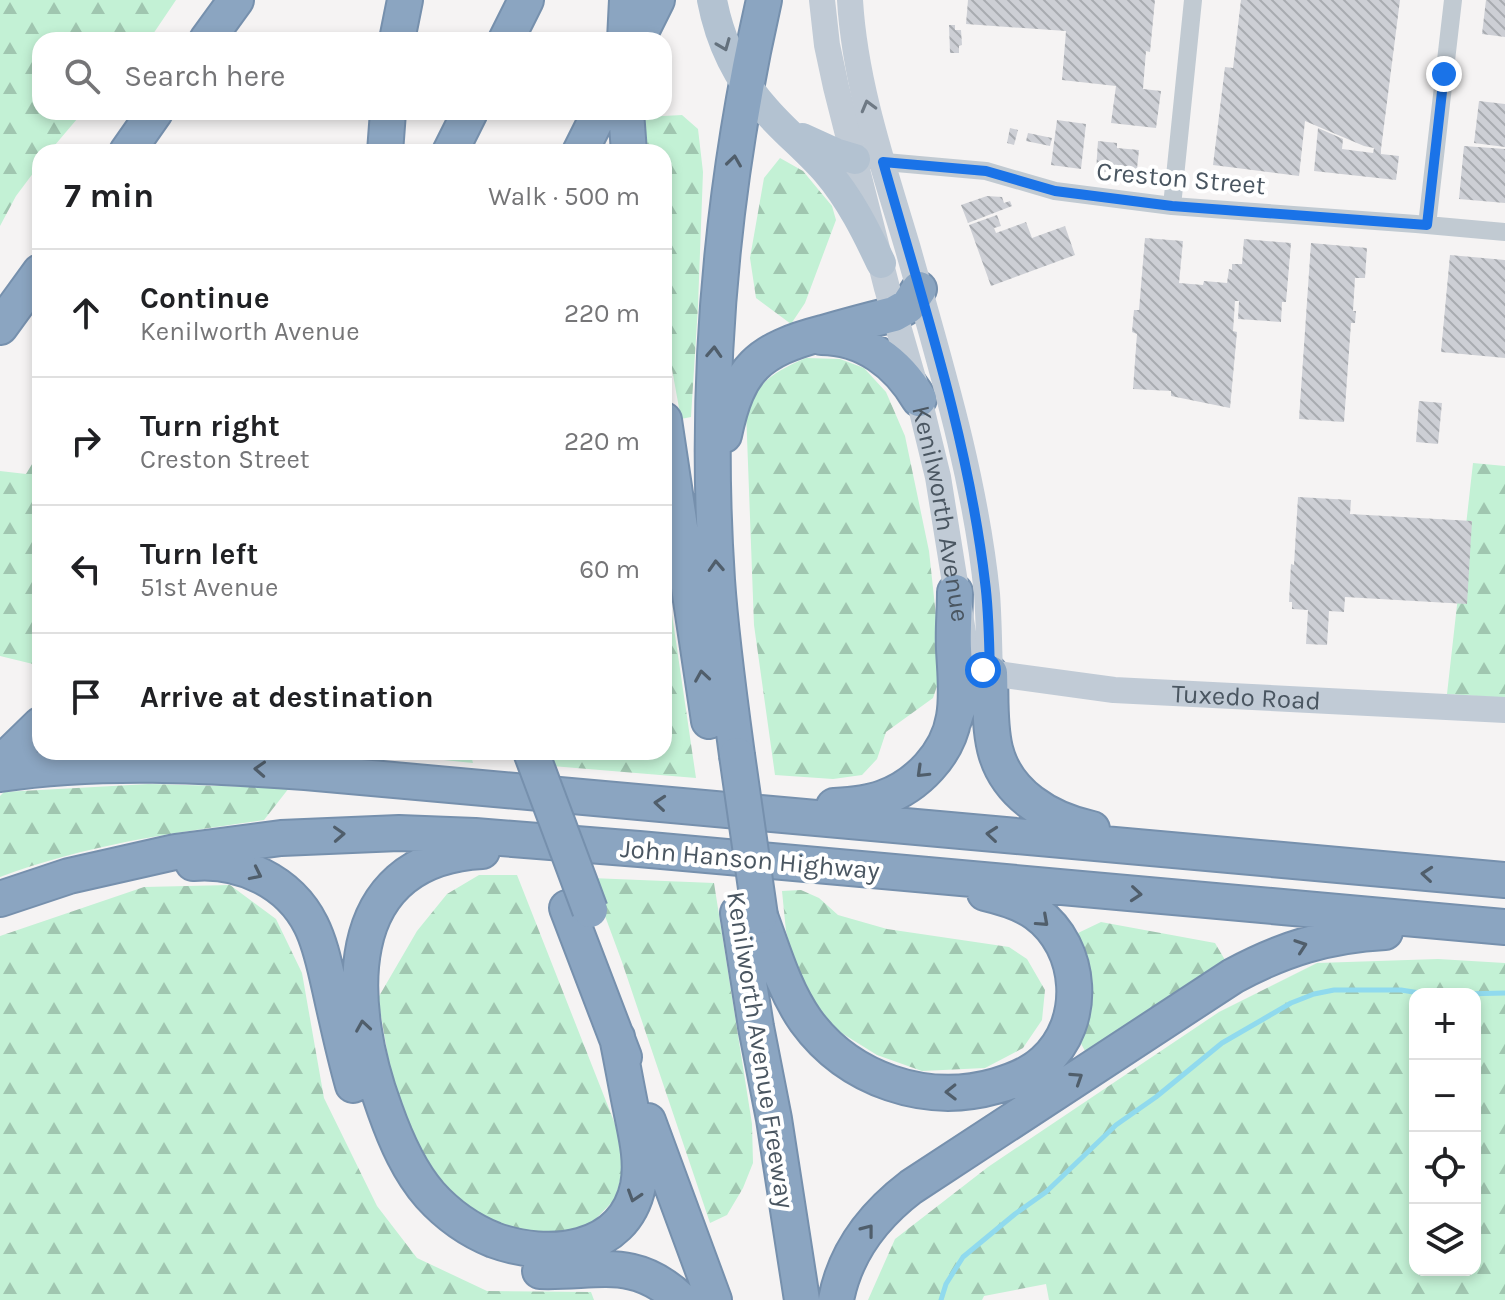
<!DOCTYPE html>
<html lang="en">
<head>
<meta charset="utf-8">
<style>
  body { margin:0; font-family:Karla,sans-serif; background:#f6f6f6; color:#202124 }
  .controls { position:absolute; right:24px; bottom:24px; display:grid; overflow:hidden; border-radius:16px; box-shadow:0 4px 12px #0003 }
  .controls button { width:72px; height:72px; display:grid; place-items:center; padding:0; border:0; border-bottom:2px solid #e0e0e0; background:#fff; color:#202124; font:40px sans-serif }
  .stop { position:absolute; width:24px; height:24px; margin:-18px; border:6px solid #1a73e8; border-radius:50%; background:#fff }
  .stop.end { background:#1a73e8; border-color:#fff; box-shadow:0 2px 8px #0008 }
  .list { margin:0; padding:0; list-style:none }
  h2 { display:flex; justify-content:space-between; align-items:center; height:104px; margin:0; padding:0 32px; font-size:34px }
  h2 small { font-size:26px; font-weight:400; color:#757577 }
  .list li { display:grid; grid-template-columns:52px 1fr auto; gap:24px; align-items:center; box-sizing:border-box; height:128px; padding:0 32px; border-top:2px solid #e0e0e0 }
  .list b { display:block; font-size:30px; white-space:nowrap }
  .list p { margin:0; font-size:26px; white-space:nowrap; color:#757577 }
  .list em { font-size:26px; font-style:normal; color:#757577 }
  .icon { flex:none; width:44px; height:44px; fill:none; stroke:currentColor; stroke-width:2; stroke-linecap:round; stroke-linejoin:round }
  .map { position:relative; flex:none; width:1505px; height:1300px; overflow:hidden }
  .search { position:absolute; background:#fff; box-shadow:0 4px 12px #0003; left:32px; top:32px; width:640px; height:88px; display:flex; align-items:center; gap:20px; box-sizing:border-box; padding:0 28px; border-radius:24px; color:#757577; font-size:30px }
  .panel { position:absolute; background:#fff; box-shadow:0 4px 12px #0003; left:32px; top:144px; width:640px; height:616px; border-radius:24px }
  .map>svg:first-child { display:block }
</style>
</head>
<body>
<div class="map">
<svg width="1505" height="1300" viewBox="0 0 1505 1300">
  <defs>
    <pattern id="forest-firs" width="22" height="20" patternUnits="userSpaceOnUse" patternTransform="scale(2)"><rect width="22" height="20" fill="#c3f1d5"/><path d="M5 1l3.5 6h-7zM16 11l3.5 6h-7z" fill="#a0c6b0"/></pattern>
    <pattern id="building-back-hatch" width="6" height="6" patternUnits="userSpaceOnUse" patternTransform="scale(2)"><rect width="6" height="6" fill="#cdcfd5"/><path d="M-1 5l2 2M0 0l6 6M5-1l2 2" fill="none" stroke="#a8abb0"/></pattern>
  </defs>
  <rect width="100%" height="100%" fill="#f5f3f3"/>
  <path fill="url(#forest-firs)" fill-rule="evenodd" d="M0 0H176L149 40H40V112H83L49 152H40V164L16 196 0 226Z
    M682 115 698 129 703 172 698 306 691 417 681 419 664 325V152H647L644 117Z
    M780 158 803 171 832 206 836 220 805 303 791 324 756 298 750 258 764 178Z
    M806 358 840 359 864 368 886 392 905 436 929 551 942 671 933 698 886 732 877 759 862 775 833 779 775 775 754 625 746 410C760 380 776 371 806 358Z
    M40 451V661L37 665 0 656V471L26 474Z
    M1473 463 1505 466V698L1447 694Z
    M664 560 696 778 552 766 547 752H664Z
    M365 752H470L473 763Z
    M149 784 289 788 264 820C173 833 87 844 0 877V796L4 792Z
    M479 875H517L615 1124 625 1162 615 1199 588 1227 547 1235 492 1226 432 1180 408 1132 390 1068 378 998 417 931 447 894Z
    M591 878 714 883 752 1124 753 1163 743 1188 727 1215 710 1223 622 962Z
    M230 885 276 919 302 973 324 1098 377 1206 417 1258 487 1291 591 1292 594 1300H0V936L144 887Z
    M801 890 819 898 838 915 887 929 1009 947 1027 959 1045 990 1042 1020 1023 1048 985 1068 922 1071 877 1055 827 1024 798 978 786 931 782 891Z
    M1101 922 1215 943 1225 960 1085 1051 1078 1038 1086 961 1078 933Z
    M1438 959 1505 963V1300H1049L1046 1284 984 1296 982 1300H868L895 1239 988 1167 1219 1012 1317 963ZM1415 994H1475V1270H1415Z"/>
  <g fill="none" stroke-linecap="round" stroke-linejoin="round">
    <path stroke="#90daee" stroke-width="5" d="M1463 994 1505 993
      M941 1300 946 1284 963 1257 1015 1214 1046 1192 1116 1125 1156 1097 1222 1043 1291 1003 1314 994 1334 990H1401L1426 994"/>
  </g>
  <path fill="url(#building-back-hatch)" d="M968 0H1155L1150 52 1146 51 1143 89 1161 91 1156 128 1111 123 1116 86 1062 80 1066 31 966 24Z
    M1241 0H1400L1381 149V154L1399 156 1396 180 1314 171 1318 128 1343 139 1342 149 1373 153 1374 148 1364 146 1305 121 1299 176 1213 165 1225 67 1233 68Z
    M1486 0H1505V37L1482 34Z
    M949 25H955V30H961L962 45 959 46V53H950Z
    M1479 101 1505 104V147L1474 143Z
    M1057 120 1086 124 1081 169 1051 165Z
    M1010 128 1018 130 1014 145 1007 143Z
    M1028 133 1052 138 1050 146 1026 141Z
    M1098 141 1117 143V148L1139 150 1137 169 1115 167 1114 173 1096 171Z
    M1464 146 1505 149V203L1459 199Z
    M987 196 1002 197 1004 203 1010 201 1012 206 968 223 961 205Z
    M997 215 1001 226 994 228 996 233 1026 222 1032 238 1065 226 1075 255 991 286 969 225Z
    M1145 238 1183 241 1179 283 1203 285 1204 281 1227 283 1229 269 1232 270V264H1242L1244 239 1291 243 1286 302H1282L1281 322 1238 319 1239 301H1235L1233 331 1237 332 1230 408 1171 396V391L1133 389 1137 334 1132 332 1134 310H1139Z
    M1311 243 1367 248 1365 278H1355L1353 311H1356L1355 323H1351L1344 422 1299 419Z
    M1450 255 1505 260V358L1441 352Z
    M1419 401 1442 403 1438 444 1416 442Z
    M1298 497 1351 500 1350 514 1472 521 1467 604 1345 597 1344 612 1329 611 1327 645 1306 644 1308 610 1292 609V602H1289L1291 564 1294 565Z"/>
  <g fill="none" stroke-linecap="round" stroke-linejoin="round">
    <g stroke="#7690ad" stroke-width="38">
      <path id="highway" d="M207 40 236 0
        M397 40 405 0
        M506 40 526 0
        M625 40 627 0
        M637 40 657 0
        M626 112 629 152
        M127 152 155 112
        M385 152 388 112
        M450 152 470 112
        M580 152 600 112
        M0 327 40 272
        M821 337C864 337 898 363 919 399
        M664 420 709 721
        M724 435C738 368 758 350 823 333 847 326 870 320 894 314L908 306 919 289
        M954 720C960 698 969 683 990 673 991 698 989 724 995 749 1006 794 1049 820 1092 829
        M737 755C729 696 721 638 717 580 704 385 721 190 764 0
        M0 764 40 725
        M0 774C101 759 204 765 305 772L1505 880
        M834 806C850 805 867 804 883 798 917 786 948 754 954 717 958 695 955 671 954 649 953 630 955 611 955 592
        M482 851C335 859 347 1008 385 1110 396 1141 409 1171 430 1195 448 1215 469 1230 494 1240 548 1260 624 1253 638 1186 643 1160 636 1134 631 1109 626 1085 622 1061 617 1037
        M193 863C240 859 289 881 311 925 321 945 325 968 330 989 337 1021 344 1053 353 1085
        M0 899 69 876 175 852 281 838 399 833 475 836 639 849 1505 927
        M567 908 624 1057
        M738 913 756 1027 774 1119 802 1300
        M760 916C773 951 784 990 806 1021 849 1080 926 1106 996 1086 1013 1081 1030 1075 1044 1062 1088 1023 1083 947 1036 913 1021 902 1002 897 985 893
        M648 1121 714 1300
        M540 1271C598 1273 634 1255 681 1300
        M836 1300C845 1252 873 1216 911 1187L1233 976C1283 949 1328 935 1385 932"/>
    </g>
    <path stroke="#c1cad2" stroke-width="18" d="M874 161 986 171 1055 191 1172 206 1416 224 1505 232
      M1172 206 1193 0
      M1427 225 1453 0"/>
    <g stroke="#c1cbd6" stroke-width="26">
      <path id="s1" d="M822 0 827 45 836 87 887 288 919 399 938 477 965 645 973 660 983 670 990 673 1114 690 1505 710"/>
      <path d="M850 0C855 85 884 168 908 249 940 363 975 476 987 594 989 620 989 647 990 673"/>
    </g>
    <path stroke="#b3c2d1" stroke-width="30" d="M712 0C720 42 737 78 766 110 785 132 808 150 827 172 850 199 866 231 881 263
      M802 138 835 153 855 159"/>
    <use href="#highway" stroke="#8ba5c1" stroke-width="34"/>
    <g stroke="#7690ad" stroke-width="38" stroke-linecap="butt">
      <path id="highway-bridge" d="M531 752 590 910
        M737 755 760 916"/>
    </g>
    <use href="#highway-bridge" stroke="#8ba5c1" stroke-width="34"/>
  </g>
  <defs><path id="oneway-chevron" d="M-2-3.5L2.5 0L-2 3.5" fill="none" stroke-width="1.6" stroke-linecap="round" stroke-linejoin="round" transform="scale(2)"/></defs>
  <use stroke="#64717d" href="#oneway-chevron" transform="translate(724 45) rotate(68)"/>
  <use stroke="#6e7984" href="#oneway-chevron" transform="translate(868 106) rotate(-105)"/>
  <g stroke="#505e6b">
    <use href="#oneway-chevron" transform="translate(734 161) rotate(-82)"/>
    <use href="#oneway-chevron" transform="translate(714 352) rotate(-87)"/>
    <use href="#oneway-chevron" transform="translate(716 566) rotate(-93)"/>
    <use href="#oneway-chevron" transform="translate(702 676) rotate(-99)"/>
    <use href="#oneway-chevron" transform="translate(260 769) rotate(-177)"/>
    <use href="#oneway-chevron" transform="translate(922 772) rotate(136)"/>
    <use href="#oneway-chevron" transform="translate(660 803) rotate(-175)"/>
    <use href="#oneway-chevron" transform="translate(339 834) rotate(-3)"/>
    <use href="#oneway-chevron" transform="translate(992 834) rotate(-175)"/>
    <use href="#oneway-chevron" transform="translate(256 874) rotate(26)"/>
    <use href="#oneway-chevron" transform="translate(1427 874) rotate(-175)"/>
    <use href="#oneway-chevron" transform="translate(1136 894) rotate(5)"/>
    <use href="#oneway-chevron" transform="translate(1043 921) rotate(42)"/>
    <use href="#oneway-chevron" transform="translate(1301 946) rotate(-19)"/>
    <use href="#oneway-chevron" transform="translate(363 1026) rotate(-99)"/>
    <use href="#oneway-chevron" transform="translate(1077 1078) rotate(-33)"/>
    <use href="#oneway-chevron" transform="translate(951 1092) rotate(179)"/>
    <use href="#oneway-chevron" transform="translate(634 1196) rotate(108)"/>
    <use href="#oneway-chevron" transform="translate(868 1230) rotate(-52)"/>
  </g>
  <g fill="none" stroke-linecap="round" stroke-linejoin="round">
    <path stroke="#1a73e8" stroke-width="10" d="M983 670 990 673C989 643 989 612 985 582 968 438 922 300 883 162L986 171 1055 191 1172 206 1427 225 1444 74"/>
  </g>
  <g text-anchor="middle" stroke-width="8" stroke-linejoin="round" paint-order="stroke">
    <g font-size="26" fill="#4a5661" stroke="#fff">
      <text transform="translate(1181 178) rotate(5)" y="9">Creston Street</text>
      <text dy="9" stroke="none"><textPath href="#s1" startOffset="528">Kenilworth Avenue</textPath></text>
      <text dy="9" stroke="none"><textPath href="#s1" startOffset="958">Tuxedo Road</textPath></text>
      <text transform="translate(750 859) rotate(5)" y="9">John Hanson Highway</text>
      <text transform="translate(761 1050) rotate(81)" y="9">Kenilworth Avenue Freeway</text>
    </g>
  </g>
</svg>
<div class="controls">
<button>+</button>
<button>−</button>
<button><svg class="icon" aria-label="locate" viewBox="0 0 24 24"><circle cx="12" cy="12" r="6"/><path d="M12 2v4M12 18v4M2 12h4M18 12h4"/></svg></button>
<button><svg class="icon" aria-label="layers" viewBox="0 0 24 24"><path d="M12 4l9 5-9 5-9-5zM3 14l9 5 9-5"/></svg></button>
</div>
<div class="stop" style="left:983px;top:670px"></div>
<div class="stop end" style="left:1444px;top:74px"></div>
<div class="search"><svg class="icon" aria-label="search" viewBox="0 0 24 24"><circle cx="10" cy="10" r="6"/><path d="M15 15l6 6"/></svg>Search here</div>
<section class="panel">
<h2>7 min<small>Walk · 500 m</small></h2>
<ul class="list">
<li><svg class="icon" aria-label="ahead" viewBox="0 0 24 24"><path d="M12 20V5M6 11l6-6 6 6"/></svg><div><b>Continue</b><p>Kenilworth Avenue</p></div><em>220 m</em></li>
<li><svg class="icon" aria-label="right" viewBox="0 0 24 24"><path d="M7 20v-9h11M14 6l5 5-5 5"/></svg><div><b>Turn right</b><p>Creston Street</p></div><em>220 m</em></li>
<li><svg class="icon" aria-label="left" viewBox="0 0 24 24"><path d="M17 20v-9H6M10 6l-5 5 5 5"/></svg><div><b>Turn left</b><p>51st Avenue</p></div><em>60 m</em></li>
<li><svg class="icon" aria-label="arrive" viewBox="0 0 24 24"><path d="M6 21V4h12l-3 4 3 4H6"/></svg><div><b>Arrive at destination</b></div></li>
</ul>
</section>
</div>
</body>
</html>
